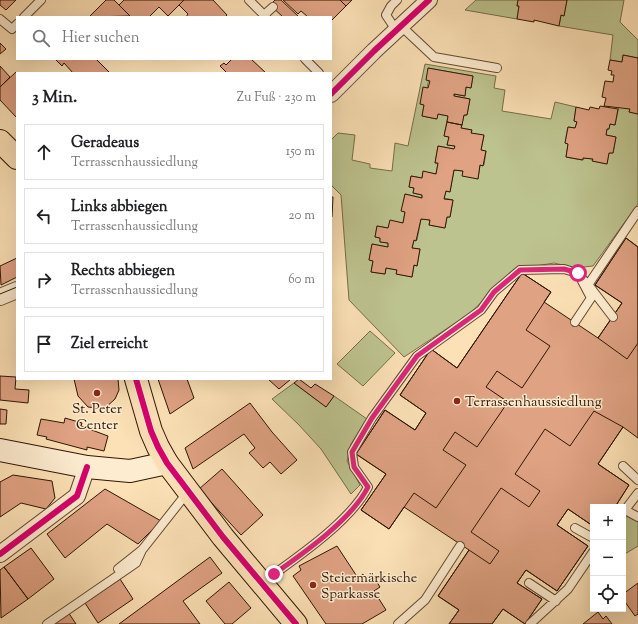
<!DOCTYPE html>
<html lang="de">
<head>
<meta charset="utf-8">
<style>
  body { margin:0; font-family:"Sorts Mill Goudy",serif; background:#f6f6f6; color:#202124 }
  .controls { position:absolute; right:12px; bottom:12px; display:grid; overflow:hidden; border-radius:0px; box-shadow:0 4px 16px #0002 }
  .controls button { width:36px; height:36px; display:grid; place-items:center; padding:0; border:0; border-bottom:1px solid #e0e0e0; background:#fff; color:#202124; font:20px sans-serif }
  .stop { position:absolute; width:12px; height:12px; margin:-9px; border:3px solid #db2777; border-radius:50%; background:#fff }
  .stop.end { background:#db2777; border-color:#fff; box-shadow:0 1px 4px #0008 }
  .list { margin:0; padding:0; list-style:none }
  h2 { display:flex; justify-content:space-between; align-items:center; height:52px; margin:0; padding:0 16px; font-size:17px }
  h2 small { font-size:13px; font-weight:400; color:#757577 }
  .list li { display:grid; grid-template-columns:26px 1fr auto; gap:12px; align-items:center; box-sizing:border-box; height:56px; margin:0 8px 8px; padding:0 8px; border:1px solid #e0e0e0; border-radius:0px }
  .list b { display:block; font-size:15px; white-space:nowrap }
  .list p { margin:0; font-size:13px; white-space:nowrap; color:#757577 }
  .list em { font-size:13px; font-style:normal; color:#757577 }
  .icon { flex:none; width:22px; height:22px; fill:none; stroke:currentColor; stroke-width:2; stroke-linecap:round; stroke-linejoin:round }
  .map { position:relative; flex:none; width:638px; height:624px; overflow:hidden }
  .search { position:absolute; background:#fff; box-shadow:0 4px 16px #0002; left:16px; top:16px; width:316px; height:44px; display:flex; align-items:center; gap:10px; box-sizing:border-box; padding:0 14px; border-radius:0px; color:#757577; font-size:15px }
  .panel { position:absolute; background:#fff; box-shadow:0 4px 16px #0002; left:16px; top:72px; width:316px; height:308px; border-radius:0px }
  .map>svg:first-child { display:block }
</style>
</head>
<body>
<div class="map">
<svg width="638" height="624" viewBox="0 0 638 624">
  <rect width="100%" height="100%" fill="#fce1b6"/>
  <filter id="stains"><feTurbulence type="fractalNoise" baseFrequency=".005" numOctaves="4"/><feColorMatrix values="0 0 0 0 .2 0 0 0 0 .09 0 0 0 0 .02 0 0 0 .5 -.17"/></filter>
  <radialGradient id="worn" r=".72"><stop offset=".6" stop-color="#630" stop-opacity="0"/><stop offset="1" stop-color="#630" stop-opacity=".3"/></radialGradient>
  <path fill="#bdc38f" stroke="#766c49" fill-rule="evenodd" d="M476 0H518L517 6H519L517 19 465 10Z
    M567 0H624L620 22 638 40V58L623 55 622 62 610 60 613 35 559 26 561 15 564 16Z
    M425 64 496 76 494 88 505 90 502 111 551 119 555 102 576 107 574 121 577 122 575 128 568 127 565 143 568 144 566 157 582 160 583 158 593 159V161L607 164 609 153H613L616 137 606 135 607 129H609L610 124 615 125 619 106 630 109 629 112 638 114V204L593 266 575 268 554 263 517 269 469 314 404 357 349 300 341 195 331 185V140L338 133 355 135 352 160 370 164V168L392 171 395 143 408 146ZM428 68 473 76 471 88 466 87 465 96 454 94V96L470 99 467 115H464L461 128 472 130 471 133 484 136 481 150 486 151 484 165H480L478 179 463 171 454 170 450 192 446 191 444 198 453 200 450 217H447L445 228 429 225 430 220 421 219 417 240H414L412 248 420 249 417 266 414 265 412 277 397 274V270L386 268 385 274 371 272 373 261 369 260 372 244 388 247V243L380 242V238L375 237 377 226 388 228 390 221 403 223 405 212 402 211 405 194 422 198V195L413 193 414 188 409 187 411 176 422 178 423 172 436 174 438 163H435L438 146 454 149 455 146 447 145 449 137 444 136 448 116 438 114 436 119 422 116 424 105 420 104C427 91 430 83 428 68Z
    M370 331 395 353 363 386 337 364Z
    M294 383 326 407 334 396 367 419 351 444 347 461 360 485 351 494 321 449 299 425 272 399Z
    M623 512 638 517V546L623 555Z"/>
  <path fill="#dfa283" stroke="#2f1503" d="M0 0H16L6 10 0 5Z
    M106 0H114L130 16 89 17Z
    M124 0H184L168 16 159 7 149 17H131L119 5Z
    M184 0H213L227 15 225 17H186L188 14 179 5Z
    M275 0H281L299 17H283L270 5Z
    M283 0H340L346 6 331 21V17H308L301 11 298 14Z
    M340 0H352L346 6Z
    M518 0H567L564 16 561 15 559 26 534 20V22L517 19 519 6H517Z
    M0 43 6 49 0 54Z
    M623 55 638 58V114L629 112 630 109 604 106 606 98 602 97 605 81 613 82 614 75H611L612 71 608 70 610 60 622 62Z
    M55 59H96L110 73H73L64 63 62 66Z
    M232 59H251L266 73H227L220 66 224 63 226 65Z
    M0 66 10 77 0 87Z
    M428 68 473 76 471 88 466 87 465 96 454 94V96L470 99 467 115H464L462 125 447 122 448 116 438 114 437 119 422 116 424 105 420 104 423 87 428 88 430 81 426 80Z
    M16 72 17 73V118L0 100V87Z
    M600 106 618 109 615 125 610 124 609 129H607L606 135 616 137 613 153H609L607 164 592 161 593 159 583 158V160L566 157 568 144 565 143 568 127 575 128 577 122 574 121 576 107 589 110 590 107 599 109Z
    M447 122 462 125 461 128 472 130 471 133 484 135 481 150 486 151 483 166 480 165 478 179 462 176 463 171 454 170 450 192 446 191 444 199 453 200 450 217H447L445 228 429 225 430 220 421 219 416 241 414 240 412 248 420 249 417 266 414 265 412 277 396 274 397 270 386 268 385 274 371 272 373 261 369 260 372 244 388 247V243L380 242V238L375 237 377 226 388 228 390 220 403 223 405 212 401 211 405 194 422 198V195L413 193 414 188 409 187 411 176 422 178 423 171 436 174 438 163H435L438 146 454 149 455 146 447 145 449 137 444 136Z
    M331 197H333L332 217H331Z
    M626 238 638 247V343L627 359 598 338 622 303 595 285Z
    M626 238 638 247V438L623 427 598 464 629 485 615 507H593V526L568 509 557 525 588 546 557 591 526 570 517 583 542 599 525 624 503 609 492 624H449L459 610 438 596 469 550 404 507 389 529 361 510 386 474 356 454 385 410 415 430 426 413 400 395 431 349 457 368 522 273 551 292 544 302 598 338 622 303 595 285Z
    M17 258V277L1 285 0 266Z
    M522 273 551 292 526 330 550 346 522 388 497 371 486 387 508 402 477 447 455 432 443 450 466 465 436 508 414 493 389 529 361 510 386 474 356 454 385 410 415 430 426 413 400 395 431 349 457 368Z
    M0 376 16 377 15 389 29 390 28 403 0 400Z
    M74 379H118L119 390 115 399 104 409 88 407 78 396Z
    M158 379H187L194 398 170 414Z
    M268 379H291L279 389Z
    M299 379 311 388 315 384 334 396 326 407 294 383Z
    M250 403 272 432 297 460 281 474 270 462 263 468 249 453 255 448 244 434 193 469 185 448Z
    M0 409 7 410 6 424H0Z
    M594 411 623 427 598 464 629 485 615 507H593V526L568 509 557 525 588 546 557 591 526 570 517 583 542 599 525 624 503 609 492 624H449L459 610 438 596 469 550 490 564 499 551 471 532 501 488 529 507 540 491 515 474 545 429 570 446Z
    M65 418 82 423 81 426 108 436 104 451 87 447V450L46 439 47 437 37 435 41 419 64 423Z
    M222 469 263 515 241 535 199 489Z
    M13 475 52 481 55 498 46 509 21 503 0 517V482Z
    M105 489 161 521 138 544 107 524 65 558 47 534Z
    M337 546 358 578 363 574 366 578 372 574 380 587 374 591 386 610 362 624H326L293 576 301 570 299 566Z
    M31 548 54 579 28 599 4 567Z
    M210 557 222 573 183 601 200 624H119Z
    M4 567 28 599 1 618 0 570Z
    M120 579 133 599 98 623 85 603Z
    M229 582 251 608 232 624H225L206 601Z
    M638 583V614L635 616 623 599V594Z
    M68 612 76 624H50Z
    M598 612 603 619 606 616 612 624H583Z"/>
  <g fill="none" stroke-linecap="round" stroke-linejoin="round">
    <g stroke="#624830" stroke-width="10">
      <path id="lane" d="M249 0 266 17
        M264 15 273 7
        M24 17 41 0
        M0 19 12 29 17 24
        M401 26 434 57 497 68
        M396 30 386 15 391 6 397 0
        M305 59 319 73
        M590 287 613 317
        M575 322 591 298 582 281
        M623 466 638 480
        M625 510 638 493
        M623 512 625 510 638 517
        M575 528 593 538
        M118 569 142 550 187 493
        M263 582C295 559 350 522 368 487L354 467 352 452 372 418 417 356 481 310 494 292 520 270 564 269 577 273 588 285 638 211
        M529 583 556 601
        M47 624 136 563 142 550
        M398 624 425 600 460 546
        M530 624 568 589 593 552"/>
    </g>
    <g stroke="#624830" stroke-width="18">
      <path id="street" d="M331 94 374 51 429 0
        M0 297 17 290
        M0 554 77 496 87 467"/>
    </g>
    <g stroke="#2f1503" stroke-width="24">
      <path id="secondary" d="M0 450 87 467 130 471 167 463"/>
    </g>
    <g stroke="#2f1503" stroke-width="24">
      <path id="primary" d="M0 141 17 158
        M136 379 151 431 158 447 167 463 223 537 296 624"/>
    </g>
    <use href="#lane" stroke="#fdecd0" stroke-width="8"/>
    <use href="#street" stroke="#fdecd0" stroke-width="16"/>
    <use href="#secondary" stroke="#fdecd0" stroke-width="22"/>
    <use href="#primary" stroke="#fce1b6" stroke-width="22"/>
    <path stroke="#2f1503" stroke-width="1" d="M331 98 376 53 433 0
      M0 294 17 287"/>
    <g stroke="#fdecd0" stroke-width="8">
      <path id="cycleway" d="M331 94 374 51 429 0
        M136 379 151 431 158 447 167 463 223 537 296 624
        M0 554 77 496 87 467"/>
    </g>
    <use href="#cycleway" stroke="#d6006c" stroke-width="6"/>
  </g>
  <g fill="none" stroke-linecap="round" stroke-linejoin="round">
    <path stroke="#db2777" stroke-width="5" d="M274 574C304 553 352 519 368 487L354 467 352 452 372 418 417 356 481 310 494 292 520 270 564 269 578 273"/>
  </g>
  <g fill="#8f2418" stroke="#fdecd0" stroke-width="1.5">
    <circle cx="97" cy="393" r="4"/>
    <circle cx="457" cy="401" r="4"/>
    <circle cx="313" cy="585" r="4"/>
  </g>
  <g text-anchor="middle" stroke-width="3" stroke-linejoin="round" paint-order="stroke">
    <g font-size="14" fill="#2f1503" stroke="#fdecd0" text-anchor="start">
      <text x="465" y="406">Terrassenhaussiedlung</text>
      <text x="97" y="413" text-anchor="middle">St. Peter<tspan x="97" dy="16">Center</tspan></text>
      <text x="321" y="582">Steiermärkische<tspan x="321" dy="16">Sparkasse</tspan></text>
    </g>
  </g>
  <rect width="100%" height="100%" filter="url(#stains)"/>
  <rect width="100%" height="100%" fill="url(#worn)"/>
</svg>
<div class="controls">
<button>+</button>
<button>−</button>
<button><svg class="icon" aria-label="locate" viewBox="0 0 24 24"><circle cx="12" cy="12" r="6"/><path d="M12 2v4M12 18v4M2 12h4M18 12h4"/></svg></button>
</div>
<div class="stop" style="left:578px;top:273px"></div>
<div class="stop end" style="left:274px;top:574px"></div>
<div class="search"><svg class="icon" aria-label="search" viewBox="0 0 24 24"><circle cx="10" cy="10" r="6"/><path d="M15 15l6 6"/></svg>Hier suchen</div>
<section class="panel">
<h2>3 Min.<small>Zu Fuß · 230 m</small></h2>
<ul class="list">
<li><svg class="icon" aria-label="ahead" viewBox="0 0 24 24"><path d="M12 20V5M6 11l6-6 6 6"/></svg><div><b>Geradeaus</b><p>Terrassenhaussiedlung</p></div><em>150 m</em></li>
<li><svg class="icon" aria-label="left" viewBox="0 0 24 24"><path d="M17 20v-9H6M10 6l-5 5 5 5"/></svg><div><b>Links abbiegen</b><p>Terrassenhaussiedlung</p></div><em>20 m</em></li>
<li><svg class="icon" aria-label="right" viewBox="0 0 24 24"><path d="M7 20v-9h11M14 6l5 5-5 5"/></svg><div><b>Rechts abbiegen</b><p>Terrassenhaussiedlung</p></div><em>60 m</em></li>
<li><svg class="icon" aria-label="arrive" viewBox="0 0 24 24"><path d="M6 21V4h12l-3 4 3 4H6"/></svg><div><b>Ziel erreicht</b></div></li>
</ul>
</section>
</div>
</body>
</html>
